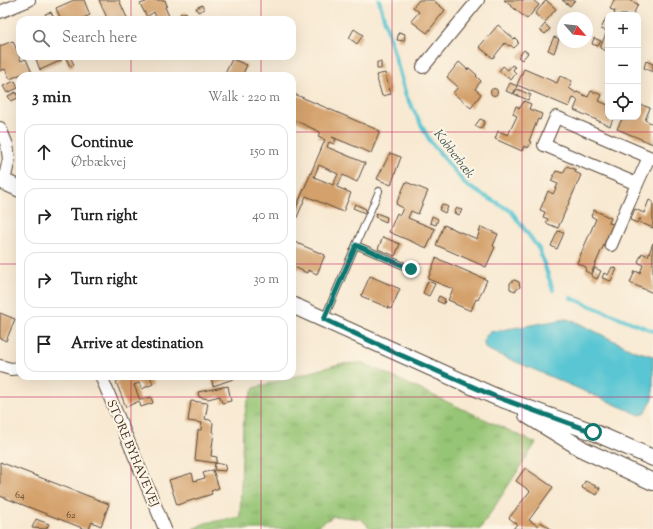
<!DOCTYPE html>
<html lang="en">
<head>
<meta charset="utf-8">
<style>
  body { margin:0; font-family:"Sorts Mill Goudy",serif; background:#f2f2f2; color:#222 }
  .controls { position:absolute; right:12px; top:12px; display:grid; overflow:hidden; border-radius:8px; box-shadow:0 4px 16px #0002 }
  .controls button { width:36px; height:36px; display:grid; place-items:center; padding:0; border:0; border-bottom:1px solid #e0e0e0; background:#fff; color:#222; font:20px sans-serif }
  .compass { position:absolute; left:557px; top:12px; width:36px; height:36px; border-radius:50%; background:#fff; box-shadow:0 4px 16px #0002; rotate:118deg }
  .stop { position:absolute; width:12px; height:12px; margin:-9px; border:3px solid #0f766e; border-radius:50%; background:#fff }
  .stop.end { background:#0f766e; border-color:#fff; box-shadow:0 1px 4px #0008 }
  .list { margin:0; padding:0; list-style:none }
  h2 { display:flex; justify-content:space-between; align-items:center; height:52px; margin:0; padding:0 16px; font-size:17px }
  h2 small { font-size:13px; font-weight:400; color:#767676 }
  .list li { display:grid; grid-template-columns:26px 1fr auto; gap:12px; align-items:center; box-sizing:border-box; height:56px; margin:0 8px 8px; padding:0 8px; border:1px solid #e0e0e0; border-radius:12px }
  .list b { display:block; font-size:15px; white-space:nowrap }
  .list p { margin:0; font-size:13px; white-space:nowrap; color:#767676 }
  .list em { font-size:13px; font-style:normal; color:#767676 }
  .icon { flex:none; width:22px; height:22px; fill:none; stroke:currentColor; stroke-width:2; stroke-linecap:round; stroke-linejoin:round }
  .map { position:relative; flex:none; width:653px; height:529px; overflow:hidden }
  .search { position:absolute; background:#fff; box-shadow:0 4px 16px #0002; left:16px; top:16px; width:280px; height:44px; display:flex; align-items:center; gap:10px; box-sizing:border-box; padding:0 14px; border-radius:12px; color:#767676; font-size:15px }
  .panel { position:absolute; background:#fff; box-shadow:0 4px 16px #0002; left:16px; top:72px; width:280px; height:308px; border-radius:12px }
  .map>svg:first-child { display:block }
</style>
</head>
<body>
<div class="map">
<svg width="653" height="529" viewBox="0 0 653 529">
  <defs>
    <pattern id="grass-tufts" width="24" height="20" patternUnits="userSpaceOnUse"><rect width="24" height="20" fill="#96c574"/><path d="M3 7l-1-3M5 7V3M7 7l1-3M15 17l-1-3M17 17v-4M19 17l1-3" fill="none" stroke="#7ca05f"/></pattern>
  </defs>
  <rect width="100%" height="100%" fill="#fcf5e5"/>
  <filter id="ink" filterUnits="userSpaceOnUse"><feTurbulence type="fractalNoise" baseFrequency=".025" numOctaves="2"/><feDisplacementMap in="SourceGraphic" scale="8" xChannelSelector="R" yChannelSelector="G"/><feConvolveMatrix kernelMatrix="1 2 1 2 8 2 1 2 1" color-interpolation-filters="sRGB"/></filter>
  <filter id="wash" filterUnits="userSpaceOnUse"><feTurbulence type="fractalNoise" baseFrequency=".012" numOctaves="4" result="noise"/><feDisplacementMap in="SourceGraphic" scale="16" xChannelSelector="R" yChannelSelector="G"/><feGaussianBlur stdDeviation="0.9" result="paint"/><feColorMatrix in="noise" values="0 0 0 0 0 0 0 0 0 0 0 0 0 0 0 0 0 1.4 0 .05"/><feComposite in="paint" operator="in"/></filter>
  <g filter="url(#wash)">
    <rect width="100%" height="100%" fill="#f8e9d2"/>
    <path fill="url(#grass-tufts)" stroke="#687849" d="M363 363 536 443 480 529H371L361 519 334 516 312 529H193L205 523 240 517 243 426 247 403 254 388 339 364Z"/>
    <path fill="#5ac6d3" stroke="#4a7878" d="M566 319 576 322 635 351 653 356V398L646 412 640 415 486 349C482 341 484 338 490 332Z"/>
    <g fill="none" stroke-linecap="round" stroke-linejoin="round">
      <path stroke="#5ac6d3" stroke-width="4" d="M379 0 406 96 430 141 466 185 511 211 539 249 553 290
        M571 298 653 331"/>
    </g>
    <g id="blocks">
      <path fill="#d4a16c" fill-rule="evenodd" d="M74 0H84L90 15 79 20H61L56 8Z
        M99 0H119L128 20H103L107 18Z
        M145 0H165L167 6 165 7 169 16 157 20 154 12 147 17 140 4 146 2Z
        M419 0H435L434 1 445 10 427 33 411 21 419 12 413 7Z
        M504 0H533L539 5 527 19Z
        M546 0 556 9 545 22 535 14Z
        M562 0H575L570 6Z
        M614 0H628L638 4 633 15H614L615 11 610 9Z
        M202 5 204 9 198 12 196 8Z
        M51 12 55 20H48L45 14Z
        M186 12 188 16 182 18 180 14Z
        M606 18 608 19V52L600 48 607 31 601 29Z
        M545 24 550 29 545 34 540 30Z
        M498 25 514 39 515 38 518 41 517 42 519 43 514 48 510 45 509 46 505 43 493 58 479 47Z
        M354 29 363 35 357 44 349 38Z
        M399 32 405 34 404 41 397 40Z
        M554 37 559 39 554 53 548 50Z
        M594 38 601 41 598 46 592 44Z
        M13 41 21 61 26 59 33 75 26 76 24 73 10 79 5 69 0 71V46Z
        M524 50 528 53 522 60 518 57Z
        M42 56H60L62 60 40 70 36 59Z
        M65 56H70L74 65 70 67Z
        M232 59 247 65 242 76H224Z
        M646 61 653 64V72L644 68Z
        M377 62H381V69H377Z
        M459 62 468 70 469 68 477 75 476 76 481 81 475 89 481 94 471 108 453 93 458 87 447 77Z
        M512 65 515 67 513 70 516 73 511 80 499 71 503 66 508 70Z
        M524 69 557 83 560 76 572 81 569 88 576 93 577 92 588 97 591 91 602 95 599 101 608 105V117H614L610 126 574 110 578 100 573 98 569 107 517 85Z
        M385 73 391 94 382 96 376 75Z
        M15 81 18 88 7 93 3 86Z
        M510 83 517 86 513 94 506 91Z
        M490.5 92a3.5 3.5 0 1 1 7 0a3.5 3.5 0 1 1-7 0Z
        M517 89 531 95 528 100 514 94Z
        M16 92 18 98 11 101 8 96Z
        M292 93 380 131 371 153 332 137 336 139 334 144 329 142 327 147 365 163 357 182 343 175 337 187 351 193 343 212 306 196 292 229V217L325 140 318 137 320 132 292 119ZM319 165 338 174 333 185 314 177Z
        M524 101 531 104 529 109 542 114 540 120 538 119 529 141 531 142 528 148 524 146 522 151 495 139 498 131 508 135 517 116 513 114 516 106 520 108Z
        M639 104 650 108 645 120 653 124V144L617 129 623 117H638Z
        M480 119 485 121 481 129 475 126Z
        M390 153 401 157 391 185 377 179Z
        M567 166 576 170 575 172 581 175 558 228 546 223 548 219 543 217 545 212 540 210 548 191 553 194 558 184 551 181 556 171 563 173Z
        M406 182 428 191 418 214 411 211 408 218 435 229 427 248 389 232 397 213 400 215 403 208 396 204Z
        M649 200 653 202V228L639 222 641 219H639L637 223 630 220 635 209 644 213Z
        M355 204 366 209 365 213 353 208Z
        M442 204 448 207 445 213 439 210Z
        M457 208 462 210 459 215 454 213Z
        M594 210 611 218 609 223 613 224 591 274 585 271 586 267 577 263 596 219 591 216Z
        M376 213 387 217 386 222 375 217Z
        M432 216 438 219 436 225 430 223Z
        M444 225 477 239 481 227 498 234 493 246 495 247 486 267 436 245Z
        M558 231 564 233 557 249 551 246Z
        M383 237 400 244 395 256 378 249Z
        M292 241 325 255 317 274 308 270 307 273 292 266Z
        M653 243V293L630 283 635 271 640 273 643 265 638 262 642 253 648 256Z
        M436 258 487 280 478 300 476 299 471 311 455 304V303L448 300 453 289 428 279Z
        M612 267 617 269 611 281 602 278 604 273 608 275Z
        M595 268 601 271 597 279 591 276Z
        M370 276 400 289 391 309 361 296Z
        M514 280 519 282 520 287 515 291 510 289V283Z
        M428 281 435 284 429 296 423 293Z
        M439 296 445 299 444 304 437 301Z
        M0 313 15 319 6 341 0 338Z
        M118 376H150L153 384 142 389 139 383 134 385 140 400 151 397 153 403 141 407 139 401 126 407 116 382 119 380Z
        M211 376H242L213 386Z
        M228 386 231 401 222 403 220 396 208 399 199 397 198 392Z
        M191 401 208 403 205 419 210 420 213 423 212 432H214L211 456 217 457 216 463 195 460 198 430H201L202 423 188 421Z
        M0 462 109 504 101 526 92 522 89 529H85L0 496Z
        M215 463 226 465 225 471 214 470Z
        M525 468 553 487 529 520 538 526 541 522 551 529H513L517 524 509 518 530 491 516 481Z
        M213 470 219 488 211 491 212 494 177 505 169 480 192 473 194 481 205 478 203 473Z
        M585 481 600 488 597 495 582 488Z
        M36 519 49 524 46 529 32 528Z"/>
    </g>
  </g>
  <g filter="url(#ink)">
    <use href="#blocks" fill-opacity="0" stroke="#574739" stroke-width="1"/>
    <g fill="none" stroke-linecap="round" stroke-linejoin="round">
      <g stroke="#574739" stroke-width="8">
        <path id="service" d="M356 245 411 269
          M324 319 379 191"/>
      </g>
      <g stroke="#574739" stroke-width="14">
        <path id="minor" d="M0 12 29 0
          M423 67 478 0
          M0 128 7 145 9 159 4 181
          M649 157 637 184 544 145 556 117 649 157 653 158
          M611 245 637 184
          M0 366 11 369 20 368
          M101 376 165 529"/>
      </g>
      <g stroke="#574739" stroke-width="18">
        <path id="tertiary" d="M0 180 20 189
          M292 305 494 396 593 432 653 458
          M527 415 584 450 653 482"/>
      </g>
      <use href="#service" stroke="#fff" stroke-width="6"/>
      <use href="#minor" stroke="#fff" stroke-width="12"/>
      <use href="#tertiary" stroke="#fff" stroke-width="16"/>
    </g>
  </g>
  <g fill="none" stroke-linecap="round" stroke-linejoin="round" filter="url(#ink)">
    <path stroke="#0f766e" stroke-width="5" d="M411 269 356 245 324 319 396 353 494 396 593 432"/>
  </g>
  <path fill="none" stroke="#c2185b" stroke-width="1" stroke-opacity="0.55" d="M131 0V20M261 0V20M392 0V529M522 0V529M131 56V76M261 56V76M0 132H20M292 132H653M0 264H20M292 264H653M131 376V529M261 376V529M0 397H653"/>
  <g text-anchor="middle" stroke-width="4" stroke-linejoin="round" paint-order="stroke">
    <g font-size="10" fill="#614832">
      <text x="20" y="498">64</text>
      <text x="71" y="518">62</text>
    </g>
    <g font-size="12" fill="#3b2a1e" stroke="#fcf5e5">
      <text transform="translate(133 453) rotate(67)" y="4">STORE BYHAVEVEJ</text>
    </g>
    <g font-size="13" font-style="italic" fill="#445954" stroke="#fcf5e5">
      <text transform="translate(455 153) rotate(52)" y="5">Kobberbæk</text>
    </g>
  </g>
</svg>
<div class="controls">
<button>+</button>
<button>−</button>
<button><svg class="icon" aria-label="locate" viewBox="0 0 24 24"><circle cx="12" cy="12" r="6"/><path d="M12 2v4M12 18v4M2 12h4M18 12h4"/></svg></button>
</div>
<svg class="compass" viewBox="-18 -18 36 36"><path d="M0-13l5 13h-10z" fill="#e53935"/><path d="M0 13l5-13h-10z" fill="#767676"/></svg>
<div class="stop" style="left:593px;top:432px"></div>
<div class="stop end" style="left:411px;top:269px"></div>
<div class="search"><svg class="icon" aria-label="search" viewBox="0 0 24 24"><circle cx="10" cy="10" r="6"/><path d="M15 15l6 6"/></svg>Search here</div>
<section class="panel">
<h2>3 min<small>Walk · 220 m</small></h2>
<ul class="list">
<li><svg class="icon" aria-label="ahead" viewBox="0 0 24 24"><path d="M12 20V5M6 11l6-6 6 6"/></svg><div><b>Continue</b><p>Ørbækvej</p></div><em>150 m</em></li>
<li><svg class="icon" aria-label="right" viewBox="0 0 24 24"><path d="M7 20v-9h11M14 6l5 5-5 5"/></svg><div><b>Turn right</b></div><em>40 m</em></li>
<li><svg class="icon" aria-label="right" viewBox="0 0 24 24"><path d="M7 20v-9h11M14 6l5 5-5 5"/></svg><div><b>Turn right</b></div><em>30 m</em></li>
<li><svg class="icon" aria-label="arrive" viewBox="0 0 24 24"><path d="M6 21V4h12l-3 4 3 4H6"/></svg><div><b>Arrive at destination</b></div></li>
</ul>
</section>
</div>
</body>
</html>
